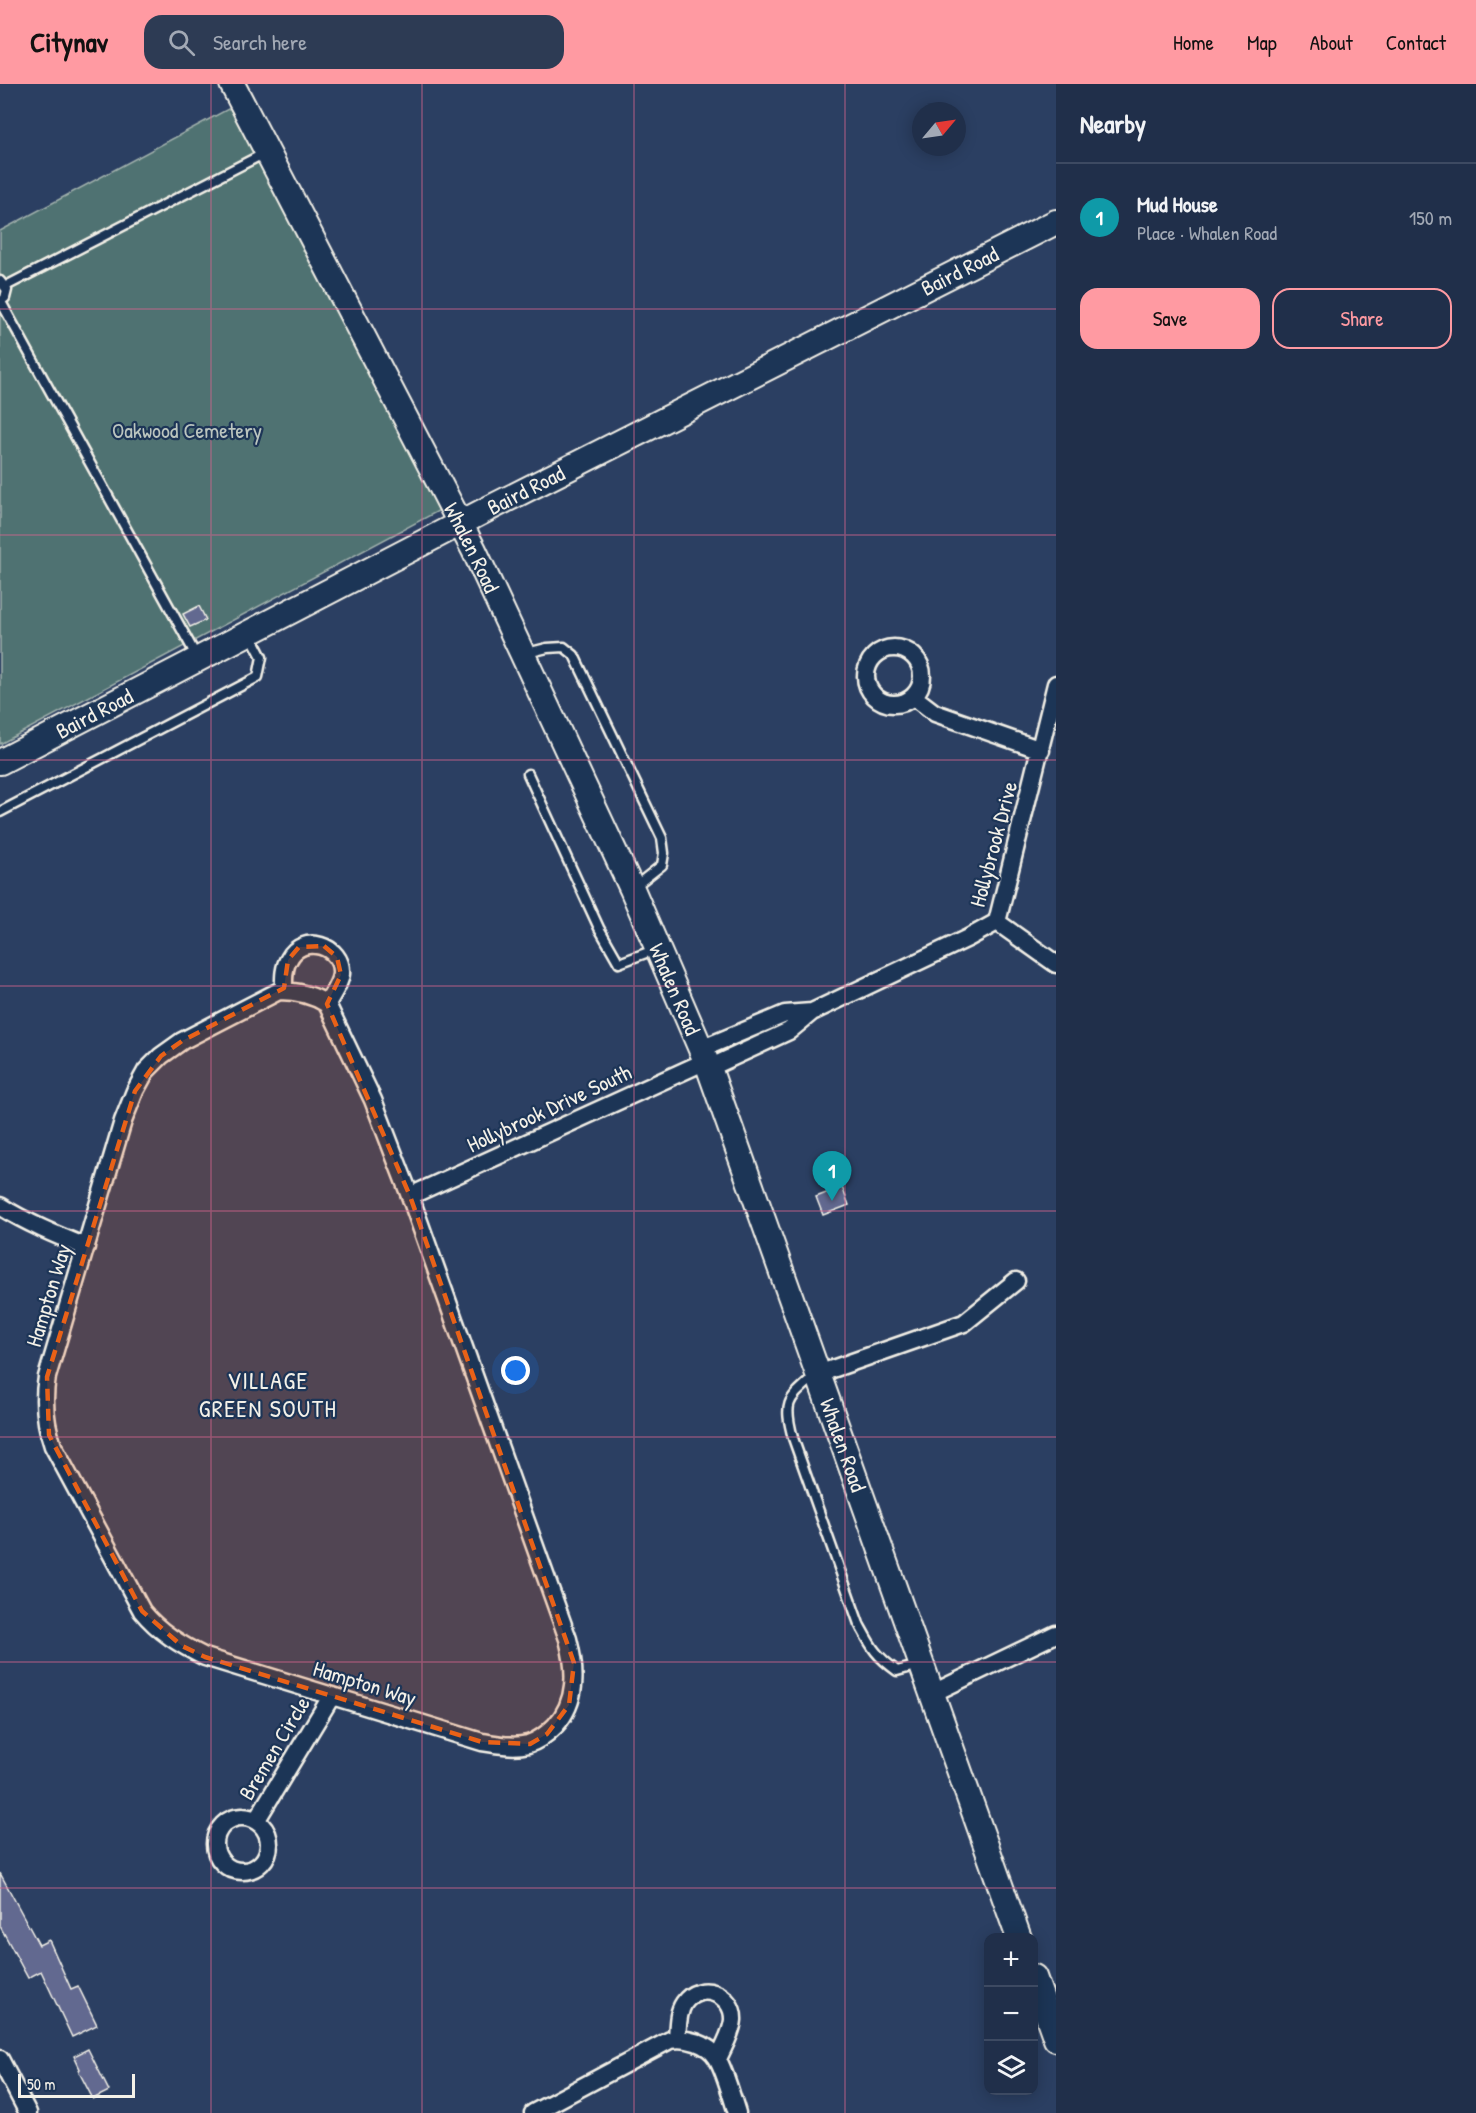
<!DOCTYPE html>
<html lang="en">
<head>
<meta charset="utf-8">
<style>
  body { margin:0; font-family:"Patrick Hand",sans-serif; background:#2d3b54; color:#f1f3f6 }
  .controls { position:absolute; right:18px; bottom:18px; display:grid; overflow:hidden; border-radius:12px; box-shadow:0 3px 15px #0003 }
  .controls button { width:54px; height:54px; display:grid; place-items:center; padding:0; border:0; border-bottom:2px solid #3d4a62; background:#202f4a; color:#f1f3f6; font:30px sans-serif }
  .compass { position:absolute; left:912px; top:18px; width:54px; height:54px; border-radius:50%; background:#202f4a; box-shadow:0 3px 15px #0003; rotate:61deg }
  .scale { position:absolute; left:18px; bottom:15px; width:117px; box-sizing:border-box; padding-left:6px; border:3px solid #f4f1e8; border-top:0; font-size:16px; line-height:21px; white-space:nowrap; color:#f4f1e8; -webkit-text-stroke:4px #1d3557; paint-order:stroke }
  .you { position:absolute; left:516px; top:1287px; width:21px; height:21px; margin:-15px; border:4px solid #fff; border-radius:50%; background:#1a73e8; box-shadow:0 0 0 9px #1a73e833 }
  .badge { display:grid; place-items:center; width:39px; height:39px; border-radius:50%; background:#ff9aa2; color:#fff; font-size:20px; font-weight:700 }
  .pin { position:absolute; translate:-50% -50px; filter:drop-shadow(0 2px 3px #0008) }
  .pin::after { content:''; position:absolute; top:32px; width:21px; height:18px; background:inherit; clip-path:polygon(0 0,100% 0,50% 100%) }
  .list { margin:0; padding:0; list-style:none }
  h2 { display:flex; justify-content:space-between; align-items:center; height:78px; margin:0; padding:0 24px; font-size:26px }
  h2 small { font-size:20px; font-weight:400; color:#a2a9b5 }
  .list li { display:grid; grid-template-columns:39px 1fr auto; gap:18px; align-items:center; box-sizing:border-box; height:108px; padding:0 24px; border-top:2px solid #3d4a62 }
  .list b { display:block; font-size:22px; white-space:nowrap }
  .list p { margin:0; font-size:20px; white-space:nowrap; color:#a2a9b5 }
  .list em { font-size:20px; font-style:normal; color:#a2a9b5 }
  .actions { display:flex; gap:12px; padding:18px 24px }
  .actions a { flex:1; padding:14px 0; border:2px solid #ff9aa2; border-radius:18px; text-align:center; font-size:21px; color:#ff9aa2 }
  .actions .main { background:#ff9aa2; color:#111 }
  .icon { flex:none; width:33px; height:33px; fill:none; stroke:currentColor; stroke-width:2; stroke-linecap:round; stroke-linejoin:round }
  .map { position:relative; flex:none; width:1056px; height:2029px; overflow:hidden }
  header { display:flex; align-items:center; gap:36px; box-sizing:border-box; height:84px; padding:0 30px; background:#ff9aa2; color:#111 }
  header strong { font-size:28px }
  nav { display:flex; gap:33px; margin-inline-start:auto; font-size:21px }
  .search { width:420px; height:54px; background:#2d3b54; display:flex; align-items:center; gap:15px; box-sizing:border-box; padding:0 21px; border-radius:18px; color:#a2a9b5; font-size:22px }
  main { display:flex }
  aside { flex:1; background:#202f4a }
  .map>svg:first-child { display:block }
</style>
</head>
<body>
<header>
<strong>Citynav</strong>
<div class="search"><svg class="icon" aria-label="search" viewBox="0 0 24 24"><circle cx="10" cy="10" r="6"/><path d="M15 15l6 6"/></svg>Search here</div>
<nav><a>Home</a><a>Map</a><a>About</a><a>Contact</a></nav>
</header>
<main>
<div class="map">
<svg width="1056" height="2029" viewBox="0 0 1056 2029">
  <rect width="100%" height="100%" fill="#2b3f62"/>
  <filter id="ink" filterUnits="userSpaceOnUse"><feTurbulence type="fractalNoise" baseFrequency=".0167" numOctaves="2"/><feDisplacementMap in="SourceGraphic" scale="12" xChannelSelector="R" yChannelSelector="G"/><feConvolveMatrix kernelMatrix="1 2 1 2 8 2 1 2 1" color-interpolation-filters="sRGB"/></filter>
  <g filter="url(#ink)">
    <path fill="#507272" stroke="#a2b2ad" stroke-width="1.5" d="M230 24 440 426 0 660V147Z"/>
    <path fill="#626990" stroke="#f4f1e8" stroke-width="1.5" d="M199 522 206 536 190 543 183 530Z
      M842 1103 849 1121 823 1131 816 1113Z
      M0 1789 39 1861 49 1856 71 1905 78 1902 97 1941 72 1953 41 1887 28 1894 0 1842Z
      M88 1965 109 2007 93 2015 78 1986 80 1985 74 1972Z"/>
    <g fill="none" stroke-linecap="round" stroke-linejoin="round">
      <g stroke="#f4f1e8" stroke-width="13">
        <path id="lane" d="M0 197 7 206 5 214 0 218
          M6 202 267 68
          M1 218 198 575
          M523 570 547 564 564 563 574 571 662 754 664 769 662 781 634 803
          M528 690 599 844 619 879 654 866
          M0 728 258 593 262 573 251 552
          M815 1292C788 1316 783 1317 793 1354L859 1540C872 1564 875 1571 897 1587L919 1581"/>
      </g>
      <g stroke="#f4f1e8" stroke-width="21">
        <path id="street" d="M866 592a28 28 0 1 1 56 0a28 28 0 1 1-56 0Z
          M914 613 935 629 1041 666
          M997 838 1056 880
          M279 907C295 907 313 911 327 920L373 1016 410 1112 568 1555C576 1586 578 1617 555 1642 548 1649 538 1657 528 1660 513 1664 497 1660 482 1658L205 1573C181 1561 159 1548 142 1527L53 1362C45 1339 43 1316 47 1293L123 1037 135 1007 146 987 161 972 182 957Z
          M284 907C284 896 283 884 289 875 302 849 343 861 341 890 340 900 332 910 327 920
          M701 965 785 930 812 928
          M709 984 789 947 812 928 968 854 997 838 1056 600
          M410 1112 706 977
          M0 1122C27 1139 56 1151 86 1163
          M818 1290 964 1239 1016 1197
          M931 1610 1056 1550
          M215 1760a27 27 0 1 1 54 0a27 27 0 1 1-54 0Z
          M256 1737 331 1613
          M677 1955C678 1943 677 1929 684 1919 699 1897 734 1909 733 1936 732 1949 723 1963 718 1975
          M0 1975 28 2029
          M533 2029 670 1956C686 1953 708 1959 717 1974 725 1987 732 2014 737 2029"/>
      </g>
      <g stroke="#f4f1e8" stroke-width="28">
        <g id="secondary">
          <path id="s1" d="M232 0 474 466 632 805 709 984 1019 1854"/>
          <path id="s2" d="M0 678 482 428 1056 138"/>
          <path d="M1034 1893 1056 1955"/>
        </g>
      </g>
      <use href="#lane" stroke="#1d3557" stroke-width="8"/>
      <use href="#street" stroke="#1d3557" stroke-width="16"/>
      <use href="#secondary" stroke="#1d3557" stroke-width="24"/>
    </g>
  </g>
  <path fill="#e96117" fill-opacity="0.2" stroke="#e96117" stroke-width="4.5" stroke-dasharray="12 8" stroke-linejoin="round" d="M324 862 337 873 341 891 327 920 410 1112 574 1579 569 1621 547 1650 530 1660 482 1658 205 1573 182 1562 142 1527 49 1351 47 1293 135 1007 161 972 182 957 284 904 288 876 299 863Z"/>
  <path fill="none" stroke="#d4648c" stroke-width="1.5" stroke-opacity="0.55" d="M211 0V2029M422 0V2029M634 0V2029M845 0V2029M0 225H1056M0 451H1056M0 676H1056M0 902H1056M0 1127H1056M0 1353H1056M0 1578H1056M0 1804H1056"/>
  <g text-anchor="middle" stroke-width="4.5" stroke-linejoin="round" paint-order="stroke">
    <g font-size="22" fill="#f4f1e8" stroke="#1d3557">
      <text dy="8" stroke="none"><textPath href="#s2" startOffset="1078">Baird Road</textPath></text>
      <text dy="8" stroke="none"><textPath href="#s2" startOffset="592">Baird Road</textPath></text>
      <text dy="8" stroke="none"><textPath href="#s1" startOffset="522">Whalen Road</textPath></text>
      <text dy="8" stroke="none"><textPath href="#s2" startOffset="106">Baird Road</textPath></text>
      <text transform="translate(993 760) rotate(-75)" y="8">Hollybrook Drive</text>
      <text dy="8" stroke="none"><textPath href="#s1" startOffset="1008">Whalen Road</textPath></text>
      <text transform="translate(549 1024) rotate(-25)" y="8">Hollybrook Drive South</text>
      <text transform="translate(48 1211) rotate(-73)" y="8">Hampton Way</text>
      <text dy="8" stroke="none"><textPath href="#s1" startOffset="1494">Whalen Road</textPath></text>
      <text transform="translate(365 1599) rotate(17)" y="8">Hampton Way</text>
      <text transform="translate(274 1664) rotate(-59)" y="8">Bremen Circle</text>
    </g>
    <g font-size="22" fill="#bbc5bf" stroke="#1d3557">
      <text x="187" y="354">Oakwood Cemetery</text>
    </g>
    <g font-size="24" letter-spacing="1.5" fill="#f4f1e8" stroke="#1d3557">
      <text x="268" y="1305">VILLAGE<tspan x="268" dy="28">GREEN SOUTH</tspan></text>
    </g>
  </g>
</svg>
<div class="controls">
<button>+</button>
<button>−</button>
<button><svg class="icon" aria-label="layers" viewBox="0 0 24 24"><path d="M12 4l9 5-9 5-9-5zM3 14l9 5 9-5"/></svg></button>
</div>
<svg class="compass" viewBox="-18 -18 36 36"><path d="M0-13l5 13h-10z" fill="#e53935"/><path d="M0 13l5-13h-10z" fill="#a2a9b5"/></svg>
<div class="scale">50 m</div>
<div class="you"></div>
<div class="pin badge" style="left:832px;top:1117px;background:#0f9aa8">1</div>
</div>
<aside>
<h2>Nearby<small></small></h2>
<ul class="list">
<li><span class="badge" style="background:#0f9aa8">1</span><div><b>Mud House</b><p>Place · Whalen Road</p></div><em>150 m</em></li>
</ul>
<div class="actions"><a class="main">Save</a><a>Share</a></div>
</aside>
</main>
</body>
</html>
